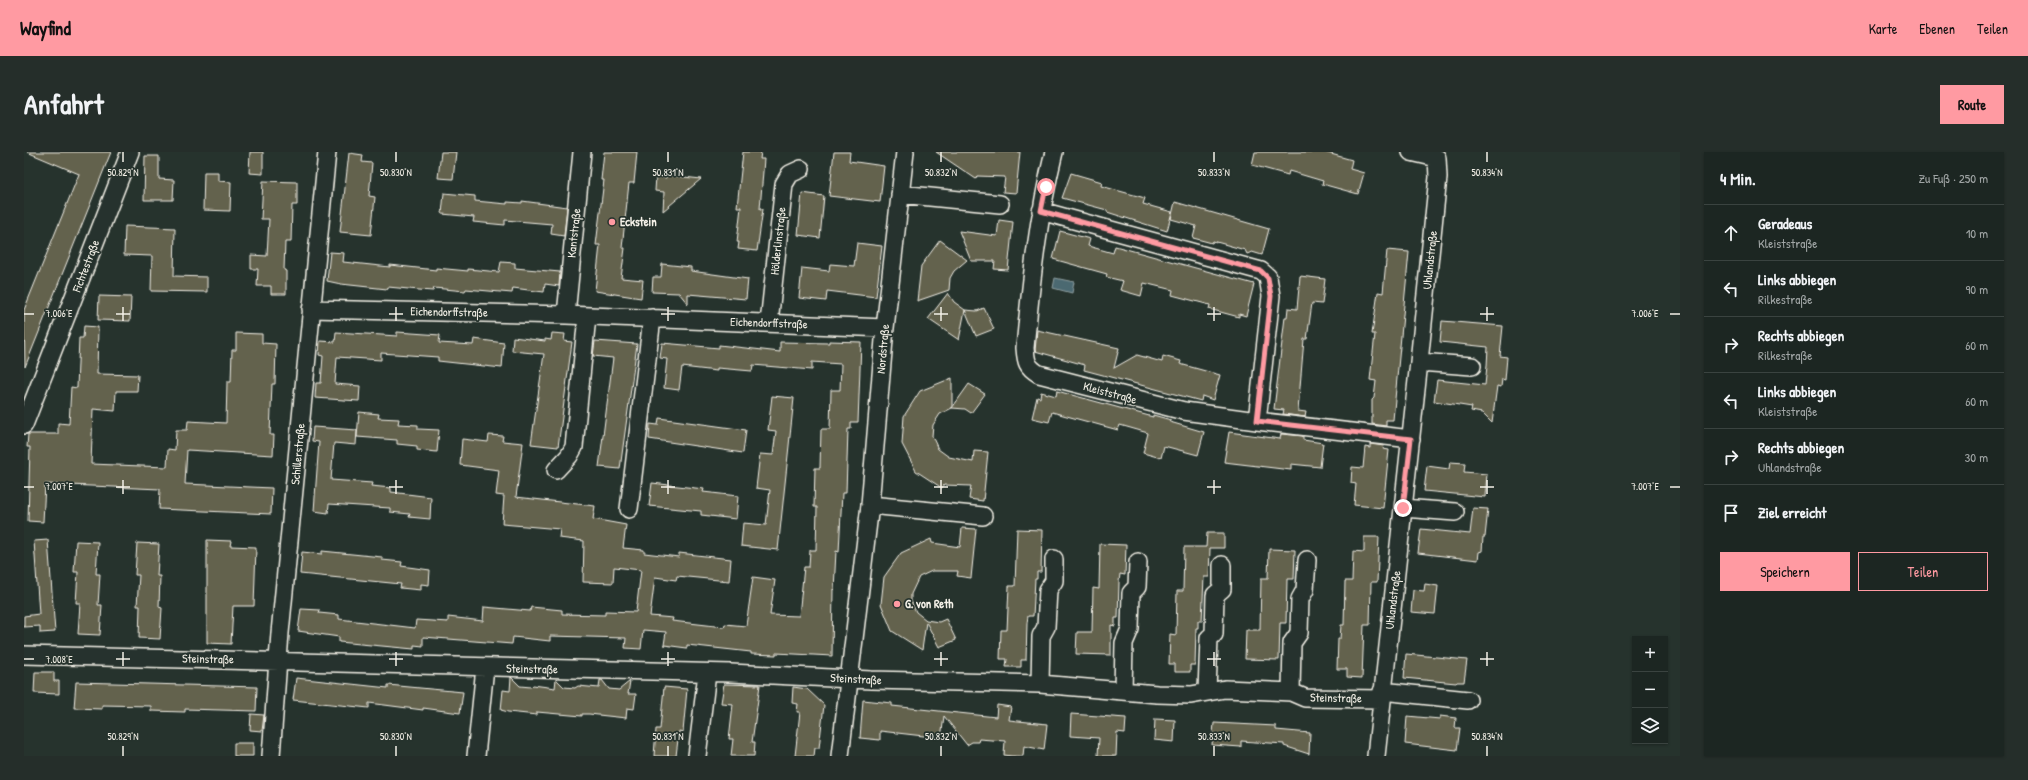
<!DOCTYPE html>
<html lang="de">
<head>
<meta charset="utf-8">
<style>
  body { margin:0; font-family:"Patrick Hand",sans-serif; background:#252e2a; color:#f1f3f6 }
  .controls { position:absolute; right:12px; bottom:12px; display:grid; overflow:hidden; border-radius:0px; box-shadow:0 1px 3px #0004 }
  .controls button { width:36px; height:36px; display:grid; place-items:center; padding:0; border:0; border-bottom:1px solid #3a4340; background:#1c2622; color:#f1f3f6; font:20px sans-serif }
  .stop { position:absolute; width:12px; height:12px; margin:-9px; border:3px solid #ff9aa2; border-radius:50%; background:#fff }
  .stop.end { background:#ff9aa2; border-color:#fff; box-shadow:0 1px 4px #0008 }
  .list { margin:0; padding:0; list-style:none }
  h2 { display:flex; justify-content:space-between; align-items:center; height:52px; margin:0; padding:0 16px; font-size:17px }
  h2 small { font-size:13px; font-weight:400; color:#a0a5a5 }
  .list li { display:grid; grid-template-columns:26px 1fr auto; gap:12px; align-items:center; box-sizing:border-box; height:56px; padding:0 16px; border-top:1px solid #3a4340 }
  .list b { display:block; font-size:15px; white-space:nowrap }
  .list p { margin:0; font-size:13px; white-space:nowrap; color:#a0a5a5 }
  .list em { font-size:13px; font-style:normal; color:#a0a5a5 }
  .actions { display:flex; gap:8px; padding:12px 16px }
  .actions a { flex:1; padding:9px 0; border:1px solid #ff9aa2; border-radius:0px; text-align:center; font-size:14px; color:#ff9aa2 }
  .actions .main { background:#ff9aa2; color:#111 }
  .icon { flex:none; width:22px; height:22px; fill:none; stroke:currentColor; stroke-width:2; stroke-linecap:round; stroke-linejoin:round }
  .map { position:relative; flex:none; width:1656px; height:604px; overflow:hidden; border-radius:0px }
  header { display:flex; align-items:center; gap:24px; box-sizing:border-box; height:56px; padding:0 20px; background:#ff9aa2; color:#111 }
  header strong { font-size:19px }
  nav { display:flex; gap:22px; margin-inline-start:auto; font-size:14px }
  .intro { display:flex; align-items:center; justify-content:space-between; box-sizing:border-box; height:96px; padding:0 24px }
  h1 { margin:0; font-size:28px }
  .button { padding:10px 18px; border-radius:0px; background:#ff9aa2; color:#111; font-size:14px; font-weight:700 }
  main { display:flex; gap:24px; padding:0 24px }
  aside { flex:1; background:#1c2622; border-radius:0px; box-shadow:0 1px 3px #0004 }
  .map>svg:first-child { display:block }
</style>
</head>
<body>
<header>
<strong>Wayfind</strong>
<nav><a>Karte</a><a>Ebenen</a><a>Teilen</a></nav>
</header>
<div class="intro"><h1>Anfahrt</h1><a class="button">Route</a></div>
<main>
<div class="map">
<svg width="1656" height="604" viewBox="0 0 1656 604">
  <rect width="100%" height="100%" fill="#26332d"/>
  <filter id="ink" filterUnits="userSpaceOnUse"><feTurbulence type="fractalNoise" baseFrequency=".025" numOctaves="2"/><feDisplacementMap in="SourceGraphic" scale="8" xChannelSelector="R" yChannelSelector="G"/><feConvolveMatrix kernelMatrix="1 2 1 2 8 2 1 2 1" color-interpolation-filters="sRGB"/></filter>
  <g filter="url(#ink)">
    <path fill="#4b6971" stroke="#8f9fa1" d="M1031 126 1050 130 1048 141 1029 136Z"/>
    <path fill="#64624e" stroke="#f4f1e8" d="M3 0H87L1 215 0 158 55 22Z
      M226 0H239V22L225 21Z
      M417 0H432L429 27 414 26Z
      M580 0H613L610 31H605L598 96H601L597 126 619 128 617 146 571 139 576 93H572L580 28H577Z
      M719 0H737L736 7H740L736 57H739L733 99 714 97 715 90H713L717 55H713Z
      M810 0H826L825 9 860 14 856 50 805 44Z
      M912 0H996L992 41 979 40 981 25 953 24 952 27Z
      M1231 0H1300L1328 8 1326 17 1340 21 1334 42 1298 32 1299 29 1265 19 1264 23 1228 13Z
      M325 1 339 3 338 10 348 11 345 44 351 45 347 83 316 80Z
      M121 4H135V27L150 28 149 48H120Z
      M180 20H194V29L207 30 206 59 179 58Z
      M1047 21 1078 30 1077 34 1121 46 1119 52 1148 60 1143 79 1083 60V58L1038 46Z
      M642 23 677 27 639 59 640 40 631 39 632 24 642 26Z
      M239 29 273 30V53H268L267 90H261L260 118 262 119V142H247V134H233L234 117H227V103L243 104 245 67H237Z
      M420 41 451 44V49L483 52V50L498 51V49L543 55 540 84 527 82 528 72 481 68V73L449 70 450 65 418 62Z
      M778 41 800 44 796 86 774 83Z
      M1151 50 1245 77 1238 103 1228 100 1223 102 1221 98 1189 89 1188 91 1169 86 1172 74 1147 67Z
      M975 68 989 70 984 118 970 117 971 109H947L935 79 973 84Z
      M101 74 151 76 150 124 183 125V140L127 139 128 104 100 103Z
      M1036 79 1066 87 1064 94 1089 101 1091 94 1230 132 1222 164 1215 162V165L1185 157 1186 153 1148 143 1149 138 1120 131 1117 144 1096 138 1099 129 1082 125 1083 122 1029 107Z
      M916 88 943 108 930 119 926 126 925 138 893 149 897 114Z
      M833 91 858 94 852 145 803 139 802 149 775 146 778 116 805 119 806 112 830 114Z
      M1363 98 1385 100 1369 268H1362V274L1348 272V248L1350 246 1352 229 1346 228 1351 182H1348L1354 140 1359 141Z
      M306 100 320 101 319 110 366 115V113L412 118V116L444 119V117L475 120 477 110 491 111V116L536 120 535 134 521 132 520 140 489 136 488 141 442 137 441 139 410 136 409 139 395 138 364 135 363 137 317 132 303 129Z
      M638 112 667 115V119L724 127 722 147 664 142V152L655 141 628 140 629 125H637Z
      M1276 124 1301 127 1298 152 1288 151 1283 187H1280L1274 259 1282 260 1281 265 1259 262 1260 258 1250 257 1261 165H1263L1264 156 1273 157Z
      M924 141 930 150 941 158 953 159 960 156 970 177 952 184 941 158 935 188 904 167Z
      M75 144 107 145 106 169 74 168Z
      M1418 169 1479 174 1476 204 1483 205 1481 228 1478 227 1477 235 1473 234 1468 271 1458 261 1447 259 1448 255 1410 249 1413 228 1461 233 1463 214 1464 195 1416 190Z
      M60 174 74 175 73 222 114 223 113 239H92L91 259 69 257 67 312 143 315 144 297 151 298 152 278H163L164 269 202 271 203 230H207L208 198H212V181L238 182V191L252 192 251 232H248L247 257 246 283H250L249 303 163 298 161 332 248 336 247 362 135 357 136 337 21 332 19 370 4 369 6 295H3L4 282H34V271L45 272 47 235 53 236 55 186H59Z
      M1013 178 1095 196 1090 216 1113 203 1138 210 1139 204 1157 209 1156 212 1196 223 1189 248 1178 244 1177 249 1060 218 1061 213 1018 201 1011 199Z
      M312 180 373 184V180L416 183 415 191 449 193 450 187 480 191 478 216 414 209V205L357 201V208L313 205 311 232 336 234 335 249 291 246 292 231H297L299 204 295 203 296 189 311 190Z
      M528 181 541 182 540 189 548 190 534 295 507 292 520 202 488 199 489 185 521 189V187L527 188Z
      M571 189 613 192 596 317 575 315 589 206 569 204Z
      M805 189 837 190 834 270H827V277H824L822 341H818L815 400 812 399 810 438 809 437 808 504 752 501V503L727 502V500L663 493V496L640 493 642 480 619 478 617 497 601 496 602 486 526 484V489L489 485 488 492 399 485V494L390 493V497L315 490V485L274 479 277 457 296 458 295 461 315 463V467L391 476 392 468 424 470V465L459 469 460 455 506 459 507 455 538 458V462L581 463V459L612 460 617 418 590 415 589 431 559 430 560 389 535 386 536 377 478 372 480 344 472 343 475 318 436 313 438 287 464 290 465 283 479 284 478 289 499 291 492 345 571 354 569 367 602 373 599 396 620 398V401L655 405V401L707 407 705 429 653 424 652 428 631 425 626 464 649 466 648 469 700 475 701 472 722 474 729 425 751 428 746 463 775 464 780 415H785L786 398H792L793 355H790L791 316H796L797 277H806L807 238H816L817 212 788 210V218L729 213 728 219 693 216V219L658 215 655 238 640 236 643 207 636 206 638 191 695 196V193L756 200V190L805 191Z
      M928 226V256L945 232 961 242 947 261 941 257 928 256 916 262 909 273 908 284 914 297 925 305 949 310 950 299 964 300 959 349 945 347 947 334 920 333 918 336 892 319 878 292 880 264 896 239Z
      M1033 239 1129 265V263L1147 268 1146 270 1180 280 1174 303 1140 294 1137 306 1119 301 1124 281 1096 273 1094 278 1028 260 1025 270 1008 266 1013 245 1016 246 1017 240 1032 244Z
      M748 244 770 246 754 398 717 394 719 371 742 373 746 338 732 336 736 302 749 303 752 279 744 278Z
      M335 260 355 262 354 266 375 267 374 272 394 273V277L415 278 413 300 393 298V294L373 292V288L333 285Z
      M635 266 722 278 719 301 625 287 626 272 634 273Z
      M289 275 333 278 332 293 310 291 307 328 348 331 347 334 367 336V340L407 345 406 367 385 365 386 362 366 360V356L305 352 304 361 290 359 295 290 288 289Z
      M1205 280 1256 287 1257 282 1279 284V288L1299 291 1296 315 1267 312V318L1200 310Z
      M1346 292 1360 294 1359 297 1365 298 1359 356 1330 353 1332 332 1327 331 1328 315 1339 316 1341 295 1346 296Z
      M1426 310 1441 311 1440 320 1463 322 1461 345 1400 339 1403 314 1425 317Z
      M628 331 680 337 679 340 714 344 712 367 677 363V359L625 354Z
      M1449 356 1464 357 1461 385H1459L1458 399 1455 400 1454 408 1394 401 1397 377 1446 382Z
      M938 376 952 377 947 426 933 424 934 419H908L895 425 887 442V449L892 460 902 468 915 470 922 467 932 488 915 495 902 470 898 498 868 479 857 452 860 425 877 401 907 387 908 391 936 395Z
      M993 377 1018 378 1017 420H1013V427H1011L1009 464H1004L1003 471 1002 508H997V515H982L983 507H976L977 478H983L985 434H991Z
      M1183 381H1200V396H1186L1185 425H1180L1178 469H1174V476H1172L1171 513H1166V520H1151V512H1145L1146 482 1152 483 1153 439H1159L1160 395H1182Z
      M1340 385H1355L1353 430H1347L1346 473H1340L1338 526 1323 525V517H1313L1314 487H1316L1317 473H1320L1321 429H1328L1329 399 1340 400Z
      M24 388 31 480 16 481V474L0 475V464L15 462 10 389Z
      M183 388 207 389 206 394 232 395 230 454H209L207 492 183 491Z
      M52 389 74 390 72 422H76L74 453H78L76 483 54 482 56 451H52L54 420H50Z
      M113 391 135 392 133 424H136L135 455 138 456 136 487 115 486 116 454H113L115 423H111Z
      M1076 392 1102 393 1101 423 1096 422 1095 430 1094 466H1091V474L1087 473V503L1052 502 1053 480H1068L1069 436 1075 437Z
      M1245 397 1271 398 1270 427H1263L1262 471H1256L1255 508 1221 507 1222 478H1236L1237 426H1244Z
      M298 399 358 405V408L378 410 377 414 406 418 405 433 397 432V438L376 436 377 432 276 422 278 400 298 402Z
      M1401 432 1414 434 1411 462 1387 460 1389 438 1400 439Z
      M1382 502 1443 508 1440 530H1433L1432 531 1380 526Z
      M11 520H30V529H35V542L10 541Z
      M487 525 496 534 507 535 509 533 531 536 532 527 540 535 551 536 554 534 575 536 576 528H578L585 537 595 538 606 529 604 542H612L610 557 603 556 602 566 565 562H558V564L513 560V563L484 560 477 558 479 538 486 539Z
      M272 526 364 536V533L439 540 436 561 399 556V558L345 551V556L269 548Z
      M52 530 233 535 232 559 161 557V560L127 559V554L78 553V557L50 556Z
      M700 532 736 533 728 590H731L730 604H707L709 587H705L709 552 697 551Z
      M640 535 663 537 659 580 655 579 652 604H630L632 577H636Z
      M769 535 783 537 800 553 795 596H791L790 604H771L776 560H773L774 552 768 551Z
      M839 548 868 551V554L972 565 973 553 987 555 985 568 1023 572 1020 598 1000 594 999 604H988L980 603 981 589 955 587 954 590H948L943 593 920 564 917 586 856 579V588L836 586Z
      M227 562 240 563 238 579 226 578Z
      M1047 562 1102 566 1101 581 1093 580 1092 604H1074L1075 586 1046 584Z
      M1383 564 1416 567V564L1432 566 1431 576H1436L1433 598 1381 592Z
      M1131 567 1151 568 1150 590 1130 588Z
      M1190 571 1252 574V578L1286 581 1285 602 1260 594V592L1217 589V595L1188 593Z
      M210 591H229V604H210Z"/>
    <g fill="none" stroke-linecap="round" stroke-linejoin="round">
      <g stroke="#f4f1e8" stroke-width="20">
        <path id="street" d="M1030 0C1014 65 1007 130 1001 196 1002 210 1003 215 1015 222L1160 259 1233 269 1387 287
          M876 42 976 52
          M1017 59 1237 119 1244 125 1247 144 1233 269
          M287 157 542 163 861 176
          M542 163 558 0
          M745 171 760 32 766 22 777 17
          M1395 210 1448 214
          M0 273 106 0
          M532 318 545 304 550 295 563 164
          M846 353 959 364
          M1379 356 1431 360
          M605 357 628 166
          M0 503 707 521 847 528 1016 532 1133 542 1167 543 1201 537 1267 540 1281 546 1358 547
          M1016 532 1017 484 1022 475 1024 438 1030 429V407
          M1099 539 1100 491 1106 477 1107 441 1113 435 1114 410
          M1183 539 1185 486 1190 482 1191 443 1198 437V413
          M1358 539 1444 548
          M1267 540 1268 491 1275 481 1276 447 1281 438 1283 408
          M247 604 256 481 303 0
          M452 604 461 515
          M673 604 683 521
          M816 604 846 353 861 176 881 0
          M1352 604 1395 210 1414 25 1413 6 1387 0"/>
      </g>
      <use href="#street" stroke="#26332d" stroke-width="17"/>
    </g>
  </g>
  <g fill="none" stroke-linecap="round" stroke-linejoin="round" filter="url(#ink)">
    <path stroke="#ff9aa2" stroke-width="5" d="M1022 35 1017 59 1237 119 1244 126 1247 144 1233 269 1387 287 1379 356"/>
  </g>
  <path fill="none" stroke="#f4f1e8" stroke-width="1.5" d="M99 0V10M372 0V10M644 0V10M917 0V10M1190 0V10M1463 0V10M99 155V169M372 155V169M644 155V169M917 155V169M1190 155V169M1463 155V169M0 162H10M92 162H106M365 162H379M637 162H651M910 162H924M1183 162H1197M1456 162H1470M1646 162H1656M99 328V342M372 328V342M644 328V342M917 328V342M1190 328V342M1463 328V342M0 335H10M92 335H106M365 335H379M637 335H651M910 335H924M1183 335H1197M1456 335H1470M1646 335H1656M99 500V514M372 500V514M644 500V514M917 500V514M1190 500V514M1463 500V514M0 507H10M92 507H106M365 507H379M637 507H651M910 507H924M1183 507H1197M1456 507H1470M99 594V604M372 594V604M644 594V604M917 594V604M1190 594V604M1463 594V604"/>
  <g fill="#ff9aa2" stroke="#26332d" stroke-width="1.5">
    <circle cx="588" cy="70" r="4"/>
    <circle cx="873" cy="452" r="4"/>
  </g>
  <g text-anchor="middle" stroke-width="3.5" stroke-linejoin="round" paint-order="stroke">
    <g font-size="12" font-weight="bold" fill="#f4f1e8" stroke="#26332d" text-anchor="start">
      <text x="596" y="74">Eckstein</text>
      <text x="881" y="456">G. von Reth</text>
    </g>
    <g font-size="12" fill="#f4f1e8" stroke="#26332d">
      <text transform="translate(550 81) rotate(-84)" y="4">Kantstraße</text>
      <text transform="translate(754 89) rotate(-84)" y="4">Hölderlinstraße</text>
      <text transform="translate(1406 108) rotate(-84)" y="4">Uhlandstraße</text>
      <text transform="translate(62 114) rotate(-69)" y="4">Fichtestraße</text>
      <text transform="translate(425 160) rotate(1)" y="4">Eichendorffstraße</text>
      <text transform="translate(745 171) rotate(2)" y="4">Eichendorffstraße</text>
      <text transform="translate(859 197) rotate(-85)" y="4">Nordstraße</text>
      <text transform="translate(1086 241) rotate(15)" y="4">Kleiststraße</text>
      <text transform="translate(274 302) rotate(-85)" y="4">Schillerstraße</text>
      <text transform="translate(1369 448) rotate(-83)" y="4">Uhlandstraße</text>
      <text transform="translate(184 507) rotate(1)" y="4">Steinstraße</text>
      <text transform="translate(508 517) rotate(1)" y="4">Steinstraße</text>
      <text transform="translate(832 527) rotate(3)" y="4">Steinstraße</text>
      <text transform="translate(1312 546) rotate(1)" y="4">Steinstraße</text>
    </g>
  </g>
  <g font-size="10" text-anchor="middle" fill="#f4f1e8" stroke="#26332d" stroke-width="3.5" stroke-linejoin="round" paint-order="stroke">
    <text x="99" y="24">50.829°N</text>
    <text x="372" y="24">50.830°N</text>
    <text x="644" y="24">50.831°N</text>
    <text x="917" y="24">50.832°N</text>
    <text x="1190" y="24">50.833°N</text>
    <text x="1463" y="24">50.834°N</text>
    <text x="1621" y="165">7.006°E</text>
    <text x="35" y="165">7.006°E</text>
    <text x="1621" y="338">7.007°E</text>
    <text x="35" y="338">7.007°E</text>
    <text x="35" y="511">7.008°E</text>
    <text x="99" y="588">50.829°N</text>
    <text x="372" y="588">50.830°N</text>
    <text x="644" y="588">50.831°N</text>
    <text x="917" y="588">50.832°N</text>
    <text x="1190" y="588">50.833°N</text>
    <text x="1463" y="588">50.834°N</text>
  </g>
</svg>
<div class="controls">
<button>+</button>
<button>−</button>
<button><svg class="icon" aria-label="layers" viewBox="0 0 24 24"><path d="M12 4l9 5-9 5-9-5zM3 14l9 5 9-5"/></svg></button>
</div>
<div class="stop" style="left:1022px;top:35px"></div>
<div class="stop end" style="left:1379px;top:356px"></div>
</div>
<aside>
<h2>4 Min.<small>Zu Fuß · 250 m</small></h2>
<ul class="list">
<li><svg class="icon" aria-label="ahead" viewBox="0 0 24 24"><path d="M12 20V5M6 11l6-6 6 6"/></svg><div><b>Geradeaus</b><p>Kleiststraße</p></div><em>10 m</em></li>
<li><svg class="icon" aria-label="left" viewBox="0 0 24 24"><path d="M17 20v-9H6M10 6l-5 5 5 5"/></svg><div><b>Links abbiegen</b><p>Rilkestraße</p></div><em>90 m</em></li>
<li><svg class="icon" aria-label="right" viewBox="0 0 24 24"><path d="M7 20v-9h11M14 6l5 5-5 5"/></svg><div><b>Rechts abbiegen</b><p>Rilkestraße</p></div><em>60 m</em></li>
<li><svg class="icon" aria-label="left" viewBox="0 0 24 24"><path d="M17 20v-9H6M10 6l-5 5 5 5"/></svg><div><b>Links abbiegen</b><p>Kleiststraße</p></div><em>60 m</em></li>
<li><svg class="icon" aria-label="right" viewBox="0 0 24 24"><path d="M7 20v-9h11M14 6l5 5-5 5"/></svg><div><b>Rechts abbiegen</b><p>Uhlandstraße</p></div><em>30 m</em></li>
<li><svg class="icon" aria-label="arrive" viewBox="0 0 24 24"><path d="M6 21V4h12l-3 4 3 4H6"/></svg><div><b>Ziel erreicht</b></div></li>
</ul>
<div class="actions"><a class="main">Speichern</a><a>Teilen</a></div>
</aside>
</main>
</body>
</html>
